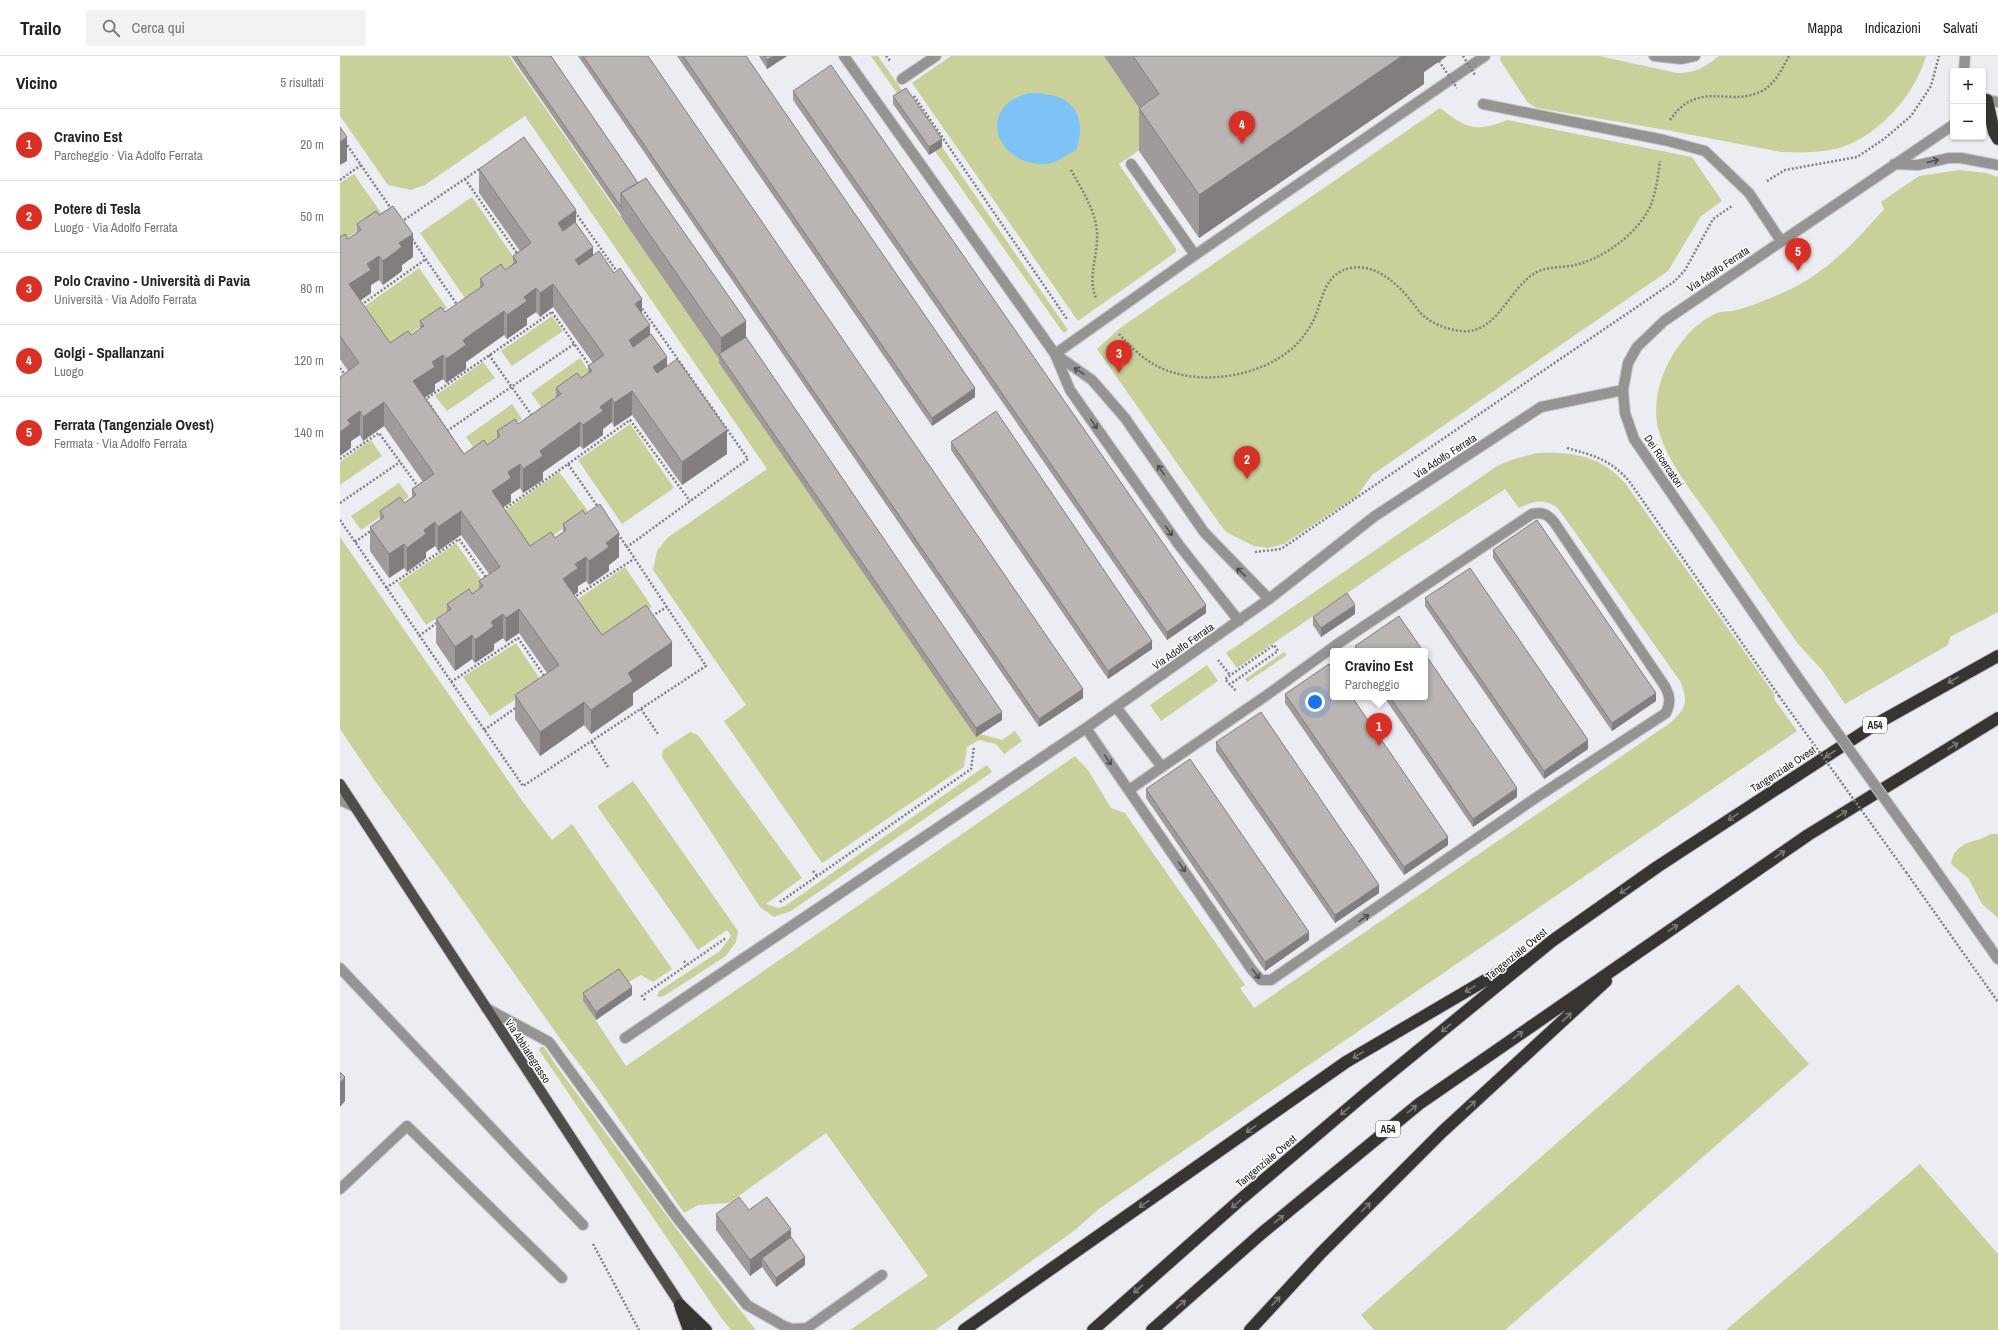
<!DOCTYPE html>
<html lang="it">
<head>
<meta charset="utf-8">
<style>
  body { margin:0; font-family:"Archivo Narrow",sans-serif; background:#f2f2f2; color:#222 }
  .controls { position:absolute; right:12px; top:12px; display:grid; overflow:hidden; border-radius:4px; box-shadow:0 1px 3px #0004 }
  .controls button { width:36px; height:36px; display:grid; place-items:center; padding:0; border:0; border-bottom:1px solid #e0e0e0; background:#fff; color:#222; font:20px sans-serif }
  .you { position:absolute; left:975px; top:646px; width:14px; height:14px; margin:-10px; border:3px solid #fff; border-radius:50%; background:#1a73e8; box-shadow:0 0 0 6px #1a73e833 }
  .badge { display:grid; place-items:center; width:26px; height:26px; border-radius:50%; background:#d93025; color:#fff; font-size:13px; font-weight:700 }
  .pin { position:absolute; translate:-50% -33px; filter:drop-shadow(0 1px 2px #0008) }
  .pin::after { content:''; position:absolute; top:21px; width:14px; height:12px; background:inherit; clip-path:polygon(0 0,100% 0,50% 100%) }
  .popup { position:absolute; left:990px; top:592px; width:98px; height:52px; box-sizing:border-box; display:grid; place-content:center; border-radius:4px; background:#fff; filter:drop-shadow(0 1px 3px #0005); font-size:13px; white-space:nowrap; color:#767676 }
  .popup b { font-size:15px; color:#222 }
  .popup::after { content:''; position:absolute; left:50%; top:100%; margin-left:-8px; border:8px solid transparent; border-top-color:#fff }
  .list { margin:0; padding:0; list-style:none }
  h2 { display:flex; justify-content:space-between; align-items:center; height:52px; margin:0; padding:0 16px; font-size:17px }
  h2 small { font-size:13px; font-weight:400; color:#767676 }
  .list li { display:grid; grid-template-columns:26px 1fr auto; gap:12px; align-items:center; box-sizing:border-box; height:72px; padding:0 16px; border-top:1px solid #e0e0e0 }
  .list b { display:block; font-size:15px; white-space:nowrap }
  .list p { margin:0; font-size:13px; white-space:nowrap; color:#767676 }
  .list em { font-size:13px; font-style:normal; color:#767676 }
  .icon { flex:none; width:22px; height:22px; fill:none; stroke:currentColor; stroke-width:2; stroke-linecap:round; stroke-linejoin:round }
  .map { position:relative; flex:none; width:1658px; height:1274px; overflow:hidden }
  header { display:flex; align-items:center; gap:24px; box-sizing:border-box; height:56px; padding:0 20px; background:#fff; border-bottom:1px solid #e0e0e0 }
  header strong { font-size:19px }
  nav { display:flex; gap:22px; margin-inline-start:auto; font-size:14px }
  .search { width:280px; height:36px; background:#f2f2f2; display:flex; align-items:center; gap:10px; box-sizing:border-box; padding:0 14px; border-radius:4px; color:#767676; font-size:15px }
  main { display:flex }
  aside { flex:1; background:#fff }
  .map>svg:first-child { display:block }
</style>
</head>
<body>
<header>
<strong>Trailo</strong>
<div class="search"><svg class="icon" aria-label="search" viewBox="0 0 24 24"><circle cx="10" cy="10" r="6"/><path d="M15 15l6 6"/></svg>Cerca qui</div>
<nav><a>Mappa</a><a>Indicazioni</a><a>Salvati</a></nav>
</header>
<main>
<aside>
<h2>Vicino<small>5 risultati</small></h2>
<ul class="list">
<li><span class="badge">1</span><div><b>Cravino Est</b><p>Parcheggio · Via Adolfo Ferrata</p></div><em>20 m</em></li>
<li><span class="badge">2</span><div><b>Potere di Tesla</b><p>Luogo · Via Adolfo Ferrata</p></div><em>50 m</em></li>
<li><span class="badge">3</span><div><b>Polo Cravino - Università di Pavia</b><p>Università · Via Adolfo Ferrata</p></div><em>80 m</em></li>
<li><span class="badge">4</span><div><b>Golgi - Spallanzani</b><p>Luogo</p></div><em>120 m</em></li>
<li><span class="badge">5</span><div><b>Ferrata (Tangenziale Ovest)</b><p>Fermata · Via Adolfo Ferrata</p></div><em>140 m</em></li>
</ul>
</aside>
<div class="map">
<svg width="1658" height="1274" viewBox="0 0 1658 1274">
  <rect width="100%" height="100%" fill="#ecedf3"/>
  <path fill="#cad09a" d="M0 0H169L640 678 662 684 675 675 682 685 664 698 656 688 639 684 627 691 624 711 482 807 384 665 406 649 313 514 317 495 327 482 427 413 185 60 85 129 71 134 48 129 0 60Z
    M531 0H538L566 40 561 43Z
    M611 0H764L819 81 779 108 836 193V196L738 265 572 27Z
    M1161 0H1259L1337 17C1357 17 1364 11 1379 0H1586C1576 36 1544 73 1510 88 1490 97 1463 97 1441 96L1326 74 1197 52 1188 47 1160 4Z
    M1100 52C1125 72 1136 77 1167 64L1352 101 1382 145 1361 160 1328 215 1032 419 1017 440 944 488 928 492 914 490 886 476 879 467 757 293 780 272Z
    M602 91 728 274 724 277 722 275 595 95Z
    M1619 114 1646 117 1658 121V556L1610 581 1608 589 1505 648 1482 614 1458 588C1429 547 1400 505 1372 464 1353 437 1331 411 1320 379 1305 336 1336 275 1377 257 1381 255 1387 256 1392 255 1406 252 1421 246 1435 240 1480 223 1513 189 1544 153L1541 146 1579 120Z
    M14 118 42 158 0 187V127Z
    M132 141 177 206 125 242 80 177Z
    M79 212 107 252 50 292 22 252Z
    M212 260 223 275 172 310 161 295Z
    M240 302 250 317 201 351 191 337Z
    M143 306 155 322 107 355 95 340Z
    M172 348 182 363 137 396 126 381Z
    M290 368 334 432 282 468 238 404Z
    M31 384 42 400 0 429V406Z
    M1197 397C1233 396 1259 399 1285 427L1435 639 1434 643 1457 675 760 1152 735 1174 595 1274H510L588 1220 486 1077 389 1147 358 1149 344 1157 256 1030 221 984 114 832 35 725 0 673V481L183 746 212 784 232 768 332 913 313 926 301 919 284 929 243 945 286 1010 735 700 748 714 771 752 785 757 905 929 900 932 914 952 1330 667C1346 653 1349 646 1340 625L1217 451C1200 442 1195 445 1179 452L1165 433 1060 501 897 612 886 597 1157 410 1171 404Z
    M219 416 248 455 190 496 162 457Z
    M59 427 69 441 21 474 11 460Z
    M116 487 145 529 86 569 58 527Z
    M285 511 312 551 262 585 235 545Z
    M176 587 202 626 150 660 123 621Z
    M944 596 947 599 907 626 905 623Z
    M867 609 878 625 821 665 810 649Z
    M350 676 358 679 462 822 426 848 438 852 445 850 647 709 652 716 451 855 434 861 420 851 322 701 323 694Z
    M293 725 398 875 396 886 386 900 324 940 317 941 319 935 380 895 391 880 387 874 358 894 257 750Z
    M1651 778H1658V862L1642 848 1628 822 1611 808C1613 793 1624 787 1637 784 1642 783 1646 780 1651 778Z
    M1398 928 1469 1008 1165 1274H1034L1021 1259Z
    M200 991H204L218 1012 347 1187 416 1274H391L382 1263 199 994Z
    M1580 1108 1658 1198V1274H1386Z"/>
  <path fill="#7dc3f5" d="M689 37C714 37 740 43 740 73 740 80 739 87 736 94 728 98 717 106 708 108 704 109 697 107 693 107 666 103 645 73 665 50 671 43 680 40 689 37Z"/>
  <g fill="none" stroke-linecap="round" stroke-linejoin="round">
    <g stroke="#c7c8ce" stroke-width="12">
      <path id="minor" d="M504 0 715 298 730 334 839 489 899 565
        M1314 0 1341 3 1355 0
        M1624 15 1625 0
        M562 23 596 0
        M1643 43 1658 46
        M1143 48 1324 84 1365 95 1409 137 1441 185
        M791 108 855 199
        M1554 108 1578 109 1609 102H1621L1658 109
        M715 298 855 199 1145 0
        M715 298 752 324 785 362 864 476 929 543
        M1461 626 1294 383 1285 357 1283 334 1288 307 1297 291 1324 265 1613 69
        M746 672 912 914 921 924H931L1197 741 1326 657C1331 646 1330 639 1324 629L1214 466C1207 458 1203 456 1192 458L996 589 927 639 822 711 776 651
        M789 734 822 711
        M0 744 15 751
        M1587 802 1658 903
        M0 912 243 1169
        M146 952 209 986 338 1163 407 1249 444 1270 452 1273 467 1272 542 1219
        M285 982 746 672 929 543 1035 460 1201 351 1283 334
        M0 1133 67 1070 222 1222"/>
    </g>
    <g stroke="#c7c8ce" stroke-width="12">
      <path id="major" d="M0 728 357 1274"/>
    </g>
    <g stroke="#c7c8ce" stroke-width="14">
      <path id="highway" d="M1647 44 1654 76 1658 83
        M340 1249 366 1274
        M341 1252 349 1274
        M624 1274 1006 1006 1178 905
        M753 1274 900 1144 1025 1038 1212 885 1317 811 1536 668 1658 600
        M812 1274 922 1177 1079 1048 1468 779 1658 662
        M910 1274 981 1197 1102 1076 1266 925"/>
    </g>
    <path stroke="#7f8084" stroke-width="2.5" stroke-dasharray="2 2" stroke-linecap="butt" d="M546 0 551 6
      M574 40 727 263
      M1330 64C1359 23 1386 51 1420 36 1435 29 1442 13 1449 0
      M5 86 52 154
      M731 114C743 136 759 159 757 185 756 205 748 223 756 242
      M125 123 179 200
      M0 124 21 109
      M1427 125 1445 114 1517 101 1544 83 1571 60 1591 30 1599 0
      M235 156 278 217
      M61 166 141 112
      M72 183 118 250
      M21 249 86 203
      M212 256 256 319 129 408 86 343Z
      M779 278C790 290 803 303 817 310 860 333 932 320 962 282 967 275 972 269 975 261 983 241 985 217 1011 212 1035 207 1058 228 1071 245 1076 250 1079 257 1085 261 1095 269 1109 274 1121 275 1158 279 1169 230 1197 216 1209 210 1226 212 1239 208 1267 200 1297 177 1310 151 1316 137 1318 120 1320 105
      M149 299 193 361
      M0 312 5 319
      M107 375 234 288
      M1227 392C1253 399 1271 404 1289 425L1439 640
      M0 403 39 377 79 432
      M228 408 290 364 350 445
      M0 447 60 406
      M163 454 228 408 258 451
      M0 464 183 730 366 610 287 491 408 403 301 251
      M278 478 287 491
      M15 486 32 474
      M915 496 941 493 1335 225 1345 214 1373 163 1392 150
      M46 532 119 483 147 523
      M233 542 294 503
      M312 560 327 551
      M79 580 98 566
      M878 604 890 619
      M111 626 178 582 205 621
      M889 629 938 595 934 589 885 623 896 635
      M301 653 318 678
      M144 674 177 651
      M252 686 268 711
      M473 815 477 820
      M1566 816 1658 946
      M440 846 631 713 634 691
      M344 905 347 909
      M305 944 302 940 386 882
      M253 1188 299 1274"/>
    <use href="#minor" stroke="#969493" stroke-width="10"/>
    <use href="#major" stroke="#504c4a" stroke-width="10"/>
    <use href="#highway" stroke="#373431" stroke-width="12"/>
    <g stroke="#c7c8ce" stroke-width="12" stroke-linecap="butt">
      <path id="minor-bridge" d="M1461 626 1587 802"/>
    </g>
    <path stroke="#7f8084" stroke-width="2.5" stroke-dasharray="2 2" stroke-linecap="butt" d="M1123 0 1135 19
      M1099 5 1117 32
      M1439 640 1566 816"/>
    <use href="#minor-bridge" stroke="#969493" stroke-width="10"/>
  </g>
  <path fill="#a09b9a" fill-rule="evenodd" d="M171 0H211L298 127 406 281 662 664 636 681 379 307V303L281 161V159Z
    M238 0H308L743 642 699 671Z
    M337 0H406L635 341 592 370Z
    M419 0H447L427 13Z
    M764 0H1107L1084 16V28L859 182 799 95V52Z
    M453 35 866 557 827 584 453 44Z
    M553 40 602 91 589 99 553 48Z
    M139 113 236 168 253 199 302 259 310 279 327 310 387 398 342 429 292 359 274 371 272 366 263 373V379L243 393 240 390 203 416V424L183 437 180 432 171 438V446L163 451 190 490 215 482 223 476V468L279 501 269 509V515L249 529 246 525 238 530V536L234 539 262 579 332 610 293 637V649L251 678 244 669 200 700 175 663V639L207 617 179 577 166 586 163 582 154 588V594L135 607 132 603 115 615 96 587V563L107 556V548L132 538 139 533V525L149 518 121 479 98 495 95 490 86 496V502L67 516 64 512 49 522 30 495V471L40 464V455L64 447 72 441V433L83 426 44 370 23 385 20 379 11 385V392L8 315 0 303V181L8 183 17 176V168L73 201 62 209V215L43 229 39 224 31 229V237L20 245 50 287 71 279 80 273V265L105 256 140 232V223L165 214 173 208V200L180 195 139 137ZM213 251 253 307 248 310V317L241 322 216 332V341L178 368 157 375V383L147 389 124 398 85 341 95 335V328L103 323 106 327 126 313V306L164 279 167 283 187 269V262L196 256 200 261Z
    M611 386 812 593 768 623 611 394Z
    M1153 494 1316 645 1272 675 1153 502Z
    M1085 542 1248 693 1204 723 1085 550Z
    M1015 558 981 581 973 569V561Z
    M1015 590 1083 595H1015Z
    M945 638 1108 789 1064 819 945 647Z
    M1044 641H1085L1177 741 1133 771Z
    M876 686 1039 837 995 867 876 695Z
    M806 733 969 884 925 915 806 742Z
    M243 937 292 939 256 964 243 945Z
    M409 1154 451 1181 465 1209 436 1231 422 1211 410 1220 376 1174V1158Z"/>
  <path fill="#827e7d" d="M434 0H447L427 13V4Z
    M1062 0H1107L1084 16V28L859 182V139Z
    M7 81V105L0 109V86Z
    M602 83V91L589 99V91Z
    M236 154V178L218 191V167Z
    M73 178V201L62 209V215L43 229V205L59 187Z
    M253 191V215L235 228V204Z
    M39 200V224L31 229V237L9 252V228L27 208Z
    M213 228V251L200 261V237Z
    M196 232V256L187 262V269L167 283V259L184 241Z
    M302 243V267L295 248Z
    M164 255V279L126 306V313L106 327V303L123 284Z
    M406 265V289L381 301V282Z
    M310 269V293L289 308V284Z
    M103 299V323L95 328V335L73 349V325L92 306Z
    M327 301V325L313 335V311Z
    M635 332V341L592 370V362Z
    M292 335V359L274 371V347Z
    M272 342V366L263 373V379L243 393V369L260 351Z
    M44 346V370L23 385V361Z
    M20 355V379L11 385V392L0 400V376L7 364Z
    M240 366V390L203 416V424L183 437V413L200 395Z
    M387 374V398L342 429V406Z
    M180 408V432L171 438V446L152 459V435L168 416Z
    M121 455V479L98 495V471Z
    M95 466V490L86 496V502L67 516V492L84 474Z
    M279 477V501L269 509V515L249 529V505L266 487Z
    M64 488V512L49 522V498Z
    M246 501V525L238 530V536L223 547V523L235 508Z
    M866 549V557L827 584V576Z
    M1015 549V558L981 581V572Z
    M179 553V577L166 586V562Z
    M163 558V582L154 588V594L135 607V584L151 566Z
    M132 579V603L115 615V591Z
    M812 585V593L768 623V615Z
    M332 586V610L293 637V649L251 678V654L288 617Z
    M743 633V642L699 671V663Z
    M1316 637V645L1272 675V667Z
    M244 646V669L200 700V676Z
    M662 656V664L636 681V672Z
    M1248 684V693L1204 723V715Z
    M1177 732V741L1133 771V763Z
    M1108 781V789L1064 819V811Z
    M1039 829V837L995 867V859Z
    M969 876V884L925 915V906Z
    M292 931V939L256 964V956Z
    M5 1021V1045L0 1051V1027Z
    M451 1173V1189L422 1202V1211L410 1220V1204Z
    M465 1201V1209L436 1231V1222Z"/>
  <path fill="#bab4b3" stroke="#827e7d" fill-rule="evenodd" d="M176 0H211L298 127 281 137V151Z
    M243 0H308L743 633 699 663Z
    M343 0H406L635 332 592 362Z
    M424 0H434L427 4Z
    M793 0H1062L859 139 799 52 819 38Z
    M491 9 866 549 827 576 453 35Z
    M566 32 602 83 589 91 553 40Z
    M0 71 7 81 0 86Z
    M184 81 236 154 218 167 223 175 235 166 253 191 235 204 239 209 259 195 274 217 280 212 302 243 295 248 310 269 289 284 293 291 311 278 327 301 313 311 317 317 337 303 387 374 342 406 292 335 274 347 272 342 260 351 263 355 243 369 240 366 200 395 203 400 183 413 180 408 168 416 171 422 152 435 190 490 211 476 215 482 226 474 223 468 243 454 245 458 260 448 279 477 266 487 269 491 249 505 246 501 235 508 238 512 223 523 262 579 306 549 332 586 288 617 293 625 251 654 244 646 200 676 175 639 219 609 179 553 166 562 163 558 151 566 154 570 135 584 132 579 115 591 96 563 111 553 107 548 129 533 132 538 143 530 139 525 160 511 121 455 98 471 95 466 84 474 86 478 67 492 64 488 49 498 30 471 44 461 40 455 60 441 64 447 76 439 72 433 94 418 44 346 23 361 20 355 7 364 11 368 0 376V321L19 307 0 280V181L5 178 8 183 21 174 17 168 36 155 39 159 53 150 73 178 59 187 62 191 43 205 39 200 27 208 31 214 9 228 50 287 68 275 71 279 84 270 80 265 101 251 105 256 144 229 140 223 161 208 165 214 177 206 173 200 191 187 139 113ZM213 228 264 299 248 310 252 315 241 322 237 317 216 332 221 338 178 368 175 363 157 375 160 380 147 389 144 384 124 398 73 325 95 311 92 306 103 299 106 303 126 289 123 284 164 255 167 259 187 245 184 241 196 232 200 237Z
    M306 122 406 265 381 282 281 137Z
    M406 281 662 656 636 672 379 298Z
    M656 355 812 585 768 615 611 386Z
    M1197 464 1316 637 1272 667 1153 494Z
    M1130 512 1248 684 1204 715 1085 542Z
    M1007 537 1015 549 981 572 973 561Z
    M1059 560 1083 595H1018L1015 590Z
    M1085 598 1177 732 1133 763 1050 641H1085Z
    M989 608 993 614V641H1012L1108 781 1064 811 945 638Z
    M921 656 1039 829 995 859 876 686Z
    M850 703 969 876 925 906 806 733Z
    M279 913 292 931 256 956 243 937Z
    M0 1016 5 1021 0 1027Z
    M399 1141 409 1154 427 1141 451 1173 410 1204 376 1158Z
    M451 1181 465 1201 436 1222 422 1202Z"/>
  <defs><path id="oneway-shaft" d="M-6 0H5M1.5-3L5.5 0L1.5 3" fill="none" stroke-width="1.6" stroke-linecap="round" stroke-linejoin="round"/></defs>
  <g stroke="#4f4f50">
    <use href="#oneway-shaft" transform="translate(1593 105) rotate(-14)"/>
    <use href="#oneway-shaft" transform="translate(739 315) rotate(-146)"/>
    <use href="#oneway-shaft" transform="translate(754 368) rotate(55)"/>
    <use href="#oneway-shaft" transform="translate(821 414) rotate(-125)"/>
    <use href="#oneway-shaft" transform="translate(829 475) rotate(55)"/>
    <use href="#oneway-shaft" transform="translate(901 516) rotate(-136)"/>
    <use href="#oneway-shaft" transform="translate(768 704) rotate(55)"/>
    <use href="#oneway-shaft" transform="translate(842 811) rotate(55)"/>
    <use href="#oneway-shaft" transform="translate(1024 862) rotate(-34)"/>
    <use href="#oneway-shaft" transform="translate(916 918) rotate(51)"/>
  </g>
  <g stroke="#7d7b79">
    <use href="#oneway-shaft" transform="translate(1613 624) rotate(150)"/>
    <use href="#oneway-shaft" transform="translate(1613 690) rotate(-32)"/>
    <use href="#oneway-shaft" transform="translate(1490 698) rotate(147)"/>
    <use href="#oneway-shaft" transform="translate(1502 758) rotate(-32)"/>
    <use href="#oneway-shaft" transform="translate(1393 761) rotate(146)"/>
    <use href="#oneway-shaft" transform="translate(1440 798) rotate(-34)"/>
    <use href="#oneway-shaft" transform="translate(1285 834) rotate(145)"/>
    <use href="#oneway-shaft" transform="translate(1333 872) rotate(-34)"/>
    <use href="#oneway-shaft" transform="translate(1130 933) rotate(149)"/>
    <use href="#oneway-shaft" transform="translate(1227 961) rotate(-43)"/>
    <use href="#oneway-shaft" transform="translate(1106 972) rotate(141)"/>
    <use href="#oneway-shaft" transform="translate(1178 979) rotate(-35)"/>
    <use href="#oneway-shaft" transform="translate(1018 999) rotate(149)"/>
    <use href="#oneway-shaft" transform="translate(1131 1049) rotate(-43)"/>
    <use href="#oneway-shaft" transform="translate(1072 1053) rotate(-39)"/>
    <use href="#oneway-shaft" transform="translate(1005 1055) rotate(140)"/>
    <use href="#oneway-shaft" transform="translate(911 1073) rotate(145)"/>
    <use href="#oneway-shaft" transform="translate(804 1148) rotate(145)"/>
    <use href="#oneway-shaft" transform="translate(896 1148) rotate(139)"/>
    <use href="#oneway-shaft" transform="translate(1026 1151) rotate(-45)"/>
    <use href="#oneway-shaft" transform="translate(939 1163) rotate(-39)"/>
    <use href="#oneway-shaft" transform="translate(798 1233) rotate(139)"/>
    <use href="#oneway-shaft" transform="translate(936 1245) rotate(-47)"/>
    <use href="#oneway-shaft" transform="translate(841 1248) rotate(-41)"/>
  </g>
  <g text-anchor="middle" stroke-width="3" stroke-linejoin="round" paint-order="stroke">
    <g fill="#fff" stroke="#636465" stroke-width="1">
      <rect x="1523" y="661" width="24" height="16" rx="3"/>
      <rect x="1036" y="1065" width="24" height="16" rx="3"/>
    </g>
    <g font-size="10" font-weight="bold" fill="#202123">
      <text x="1535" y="673">A54</text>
      <text x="1048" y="1077">A54</text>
    </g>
    <g font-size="11" fill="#202123" stroke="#fff">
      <text transform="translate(1378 213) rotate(-34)" y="4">Via Adolfo Ferrata</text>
      <text transform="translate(1105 400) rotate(-33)" y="4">Via Adolfo Ferrata</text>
      <text transform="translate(1324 405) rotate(56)" y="4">Dei Ricercatori</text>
      <text transform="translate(843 590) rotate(-35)" y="4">Via Adolfo Ferrata</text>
      <text transform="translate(1443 713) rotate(-33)" y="4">Tangenziale Ovest</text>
      <text transform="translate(1176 898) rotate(-39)" y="4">Tangenziale Ovest</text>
      <text transform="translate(188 995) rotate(57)" y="4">Via Abbiategrasso</text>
      <text transform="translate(926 1105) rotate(-40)" y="4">Tangenziale Ovest</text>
    </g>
  </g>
</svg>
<div class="controls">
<button>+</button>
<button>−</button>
</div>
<div class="you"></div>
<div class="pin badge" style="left:1039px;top:690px">1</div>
<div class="popup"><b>Cravino Est</b>Parcheggio</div>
<div class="pin badge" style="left:907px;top:423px">2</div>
<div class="pin badge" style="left:779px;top:317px">3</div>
<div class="pin badge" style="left:902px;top:88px">4</div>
<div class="pin badge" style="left:1458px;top:215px">5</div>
</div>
</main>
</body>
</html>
